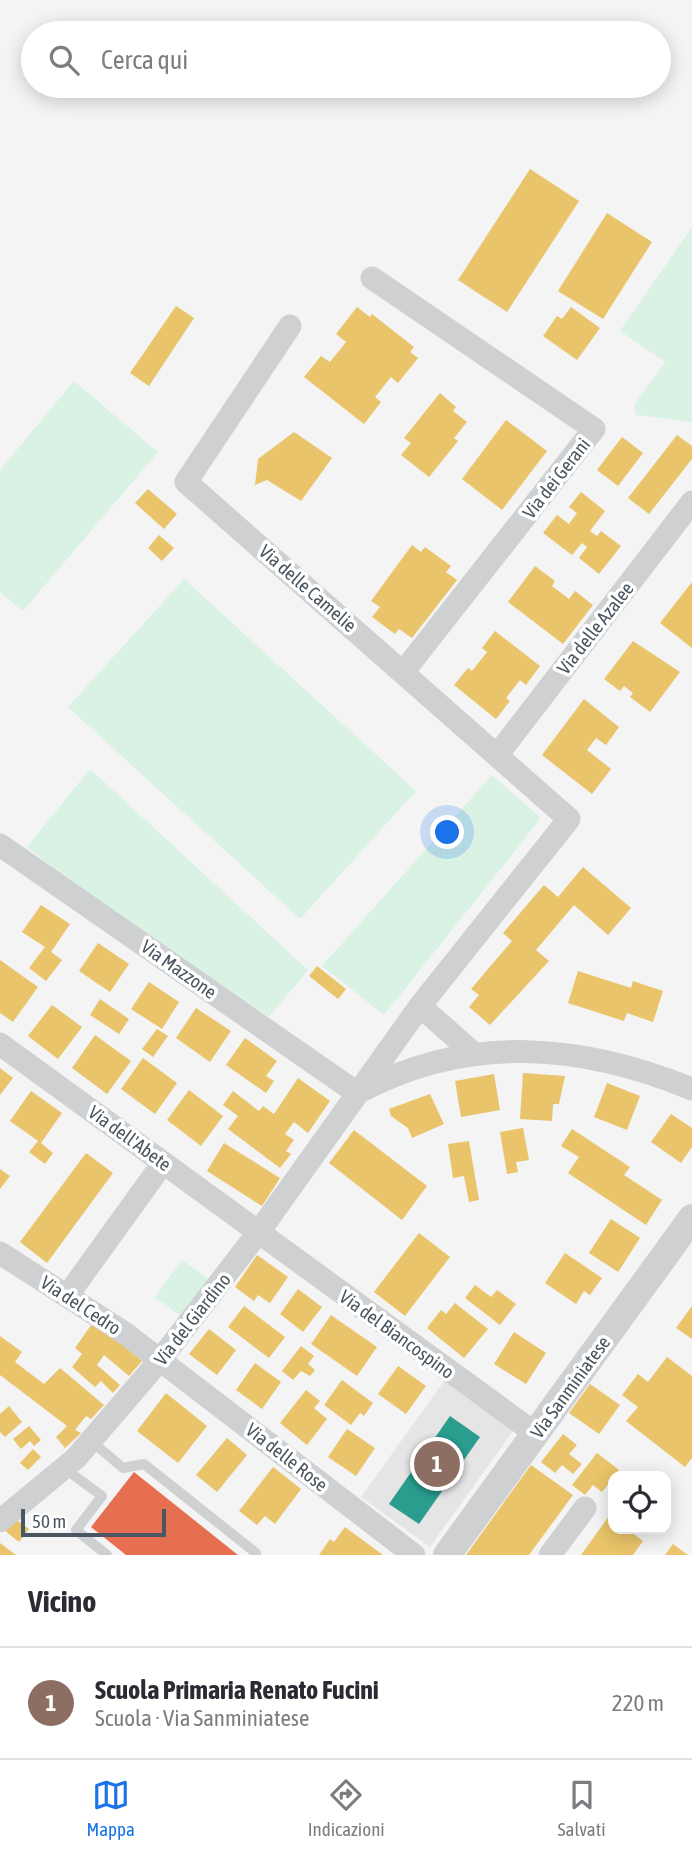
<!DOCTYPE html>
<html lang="it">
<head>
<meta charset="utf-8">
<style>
  body { margin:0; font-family:"Asap Condensed",sans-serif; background:#f7f7f7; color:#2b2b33 }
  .controls { position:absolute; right:21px; bottom:21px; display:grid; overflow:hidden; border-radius:14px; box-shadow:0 4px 18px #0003 }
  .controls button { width:63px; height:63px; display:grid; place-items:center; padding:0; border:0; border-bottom:2px solid #e1e1e2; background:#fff; color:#2b2b33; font:35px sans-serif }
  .scale { position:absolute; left:21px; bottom:18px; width:145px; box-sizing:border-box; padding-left:7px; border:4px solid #4a5661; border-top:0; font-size:19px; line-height:24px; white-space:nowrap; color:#4a5661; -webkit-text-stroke:5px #fff; paint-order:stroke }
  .you { position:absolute; left:448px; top:833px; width:24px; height:24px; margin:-18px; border:5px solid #fff; border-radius:50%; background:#1a73e8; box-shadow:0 0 0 10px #1a73e833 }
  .badge { display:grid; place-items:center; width:46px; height:46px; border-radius:50%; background:#1a73e8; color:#fff; font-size:23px; font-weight:700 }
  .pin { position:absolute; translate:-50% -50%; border:4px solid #fff; box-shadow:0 2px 7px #0006 }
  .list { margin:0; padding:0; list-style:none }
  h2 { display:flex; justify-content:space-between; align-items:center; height:91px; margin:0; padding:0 28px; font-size:30px }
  h2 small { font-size:23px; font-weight:400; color:#7c7c81 }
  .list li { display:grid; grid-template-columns:46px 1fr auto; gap:21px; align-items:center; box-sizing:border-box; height:112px; padding:0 28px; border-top:2px solid #e1e1e2 }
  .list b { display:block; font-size:26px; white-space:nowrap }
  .list p { margin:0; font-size:23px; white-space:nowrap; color:#7c7c81 }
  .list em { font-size:23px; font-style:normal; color:#7c7c81 }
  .icon { flex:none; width:38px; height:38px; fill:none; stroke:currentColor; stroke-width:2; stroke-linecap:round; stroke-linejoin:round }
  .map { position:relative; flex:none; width:692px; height:1555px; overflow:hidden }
  .search { position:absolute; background:#fff; box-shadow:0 4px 18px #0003; left:21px; right:21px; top:21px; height:77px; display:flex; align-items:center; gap:18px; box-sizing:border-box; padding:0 24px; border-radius:38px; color:#7c7c81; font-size:26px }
  .sheet { height:203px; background:#fff }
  nav { display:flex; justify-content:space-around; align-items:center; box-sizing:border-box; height:98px; border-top:2px solid #e1e1e2; background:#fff; font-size:19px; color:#7c7c81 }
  nav a { display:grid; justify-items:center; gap:4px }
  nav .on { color:#1a73e8 }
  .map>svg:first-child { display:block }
</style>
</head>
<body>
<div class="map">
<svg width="692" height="1555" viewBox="0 0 692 1555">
  <rect width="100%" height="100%" fill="#f4f4f4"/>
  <path fill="#e6e5e6" d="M444 1381 513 1431 430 1547 361 1497Z"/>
  <path fill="#d9f2e3" d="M692 227V422L636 415 634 405 665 362 620 331Z
    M74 381 158 452 23 611 0 592V470Z
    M184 579 416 791 300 919 68 707Z
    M90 769 308 970 269 1017 73 884 27 847Z
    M492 775 541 818 384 1015 322 966Z
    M182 1260 208 1279 181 1316 155 1297Z"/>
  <path fill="#e9c46a" d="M530 169 579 201 507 312 458 280Z
    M607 213 652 242 603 319 558 291Z
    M176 306 194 318 149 386 130 373Z
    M357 307 370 317 372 314 414 347 410 352 418 358 398 383 391 377 375 397 381 402 364 424 304 377 321 356 330 362 346 342 336 334Z
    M571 307 600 328 577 360 543 336 557 316 562 319Z
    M440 393 456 407 453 411 467 422 454 438 458 441 429 477 401 455 411 443 404 438Z
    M506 420 547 451 502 510 462 479Z
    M294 432 332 458 301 501 267 480 255 485 258 459Z
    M677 435 692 446V459L649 514 628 498Z
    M622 437 643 453 618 486 597 470Z
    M148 489 177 514 164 529 135 503Z
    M581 492 605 511 590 531 597 536 601 531 621 546 599 574 579 558 587 547 582 543 572 555 543 533 557 515 569 524 577 513 569 507Z
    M159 535 174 548 162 561 148 548Z
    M412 545 421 552 425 547 451 566 446 572 457 580 412 638 399 629 395 634 372 617 380 607 371 601Z
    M535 566 555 581 552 586 569 599 575 591 593 605 563 644 508 602Z
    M692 582V648L660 623Z
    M495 631 540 666 526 685 520 680 506 698 510 701 496 719 454 685 468 668 472 671 487 652 482 648Z
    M633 641 680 672 650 712 630 697 633 693 624 686 620 691 604 679Z
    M584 699 619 727 606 745 596 738 587 750 611 769 592 794 542 755Z
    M583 867 631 908 608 935 574 905 536 950 549 961 490 1025 469 1007 479 995 471 989 512 941 503 933 544 885 558 897Z
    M41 905 70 924 51 952 62 960 46 981 29 968 45 947 22 932Z
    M98 943 129 964 110 992 79 971Z
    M0 960 38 987 13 1022 0 1013Z
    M317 966 346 989 338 999 309 976Z
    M578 971 631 988 633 981 663 991 653 1022 627 1013 624 1021 568 1003Z
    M149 982 179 1002 162 1029 131 1009Z
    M100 999 129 1019 119 1034 90 1015Z
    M52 1005 82 1027 58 1059 28 1036Z
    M196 1008 231 1031 210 1062 176 1038Z
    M157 1029 168 1036 153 1057 142 1049Z
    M95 1035 131 1061 107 1094 72 1068Z
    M245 1038 277 1061 266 1076 274 1081 266 1093 226 1065Z
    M143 1058 177 1083 155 1114 121 1089Z
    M0 1068 13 1078 0 1095Z
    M523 1073 565 1076 559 1104H553L552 1121 520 1119Z
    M494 1074 500 1110 461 1117 455 1081Z
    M298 1078 330 1101 308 1133 294 1122 285 1134 294 1140 286 1151 291 1154 280 1168 228 1129 238 1116 223 1105 233 1091 259 1111 263 1106 274 1114Z
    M607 1083 640 1096 627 1130 594 1117Z
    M189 1090 223 1116 201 1146 167 1120Z
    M31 1091 62 1113 41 1143 53 1153 45 1164 29 1152 38 1141 10 1121Z
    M430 1094 444 1124 412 1138 408 1128 391 1116 389 1109Z
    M671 1114 692 1128V1147L681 1163 651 1142Z
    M523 1128 529 1160 516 1162 518 1172 507 1174 500 1132Z
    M572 1129 630 1167 624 1175 662 1200 646 1225 568 1173 579 1157 561 1146Z
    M354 1130 427 1186 402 1220 329 1163Z
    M469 1141 479 1200 469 1202 464 1176 453 1178 448 1144Z
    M224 1143 280 1178 262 1206 207 1171Z
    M86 1153 113 1173 47 1263 20 1242Z
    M0 1169 10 1176 0 1189Z
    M611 1219 640 1238 618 1272 589 1253Z
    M419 1233 450 1257 405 1316 374 1292Z
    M565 1253 602 1278 590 1295 584 1291 576 1304 545 1283Z
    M257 1255 288 1277 270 1303 258 1295 254 1301 235 1287Z
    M475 1285 491 1297 497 1290 516 1304 500 1325 465 1298Z
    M298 1289 322 1307 303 1332 280 1314Z
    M455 1303 488 1329 464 1358 427 1328 441 1310 446 1314Z
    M244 1306 285 1337 269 1358 228 1327Z
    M692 1306V1339L676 1328Z
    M331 1315 377 1347 357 1376 311 1344Z
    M94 1321 142 1361 129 1376 104 1355 97 1365 120 1385 113 1393 101 1381 95 1387 72 1367 82 1354 75 1348Z
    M209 1329 236 1350 217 1375 189 1354Z
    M514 1332 546 1353 526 1384 494 1364Z
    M0 1336 22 1352 15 1362 44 1384 60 1368 104 1405 91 1419 86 1416 75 1430 81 1433 65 1448 56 1437 67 1426 0 1375Z
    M301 1346 314 1356 308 1364 315 1370 310 1376 301 1371 293 1380 282 1371Z
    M667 1357 692 1376V1458L685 1467 626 1421 638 1407 622 1395 638 1374 648 1382Z
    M255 1363 281 1382 262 1409 236 1390Z
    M398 1366 426 1386 406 1414 378 1394Z
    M342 1380 373 1403 364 1416 360 1413 351 1425 324 1405Z
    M590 1384 620 1405 599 1434 569 1413Z
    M306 1390 320 1401 314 1408 327 1419 307 1445 280 1423Z
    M166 1393 207 1426 178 1463 137 1431Z
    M9 1406 22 1422 5 1437 0 1432V1414Z
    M29 1426 41 1440 34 1446 30 1441 21 1449 13 1439Z
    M347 1429 375 1448 356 1476 328 1457Z
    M563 1434 577 1445 569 1454 582 1464 573 1474 562 1465 555 1473 541 1462Z
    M227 1438 247 1455 217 1492 196 1475Z
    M33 1449 41 1457 28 1470 20 1463Z
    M597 1453 619 1470 602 1492 593 1485 585 1495 572 1485Z
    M531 1465 573 1495 529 1555H466Z
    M273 1467 301 1489 275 1524 265 1516 257 1525 239 1511Z
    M609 1516 613 1519V1529H627L643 1541 633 1555H581Z
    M14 1518 29 1529 19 1542 4 1530Z
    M345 1527 383 1555H319L330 1539 334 1542Z
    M0 1543 16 1555H0Z
    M673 1544 688 1555H665Z"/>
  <path fill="#e76f51" d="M134 1472 238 1555H126L91 1527Z"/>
  <path fill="#2a9d8f" d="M450 1416 480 1437 419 1524 389 1504Z"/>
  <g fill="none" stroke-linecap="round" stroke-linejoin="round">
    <path stroke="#ced0d2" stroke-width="10" d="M91 1441 123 1468 144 1464 256 1553 254 1555
      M64 1468 102 1496 76 1530 107 1555"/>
    <path stroke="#ced0d2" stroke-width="23" d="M372 278 594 429 404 671
      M498 754 692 502
      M0 845 357 1093
      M420 1006 472 1052
      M0 1044 536 1434
      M363 1090C471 1034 582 1044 692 1089
      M0 1253 126 1334 414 1555
      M67 1296 163 1163
      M0 1521 76 1458 160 1360 258 1233 420 1006 569 819 186 482 290 326
      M550 1555 585 1508"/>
    <path stroke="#ced0d2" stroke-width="28" d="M447 1555 692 1218"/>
  </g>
  <g text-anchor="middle" stroke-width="7" stroke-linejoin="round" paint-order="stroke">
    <g font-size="19" fill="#4a5661" stroke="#fff">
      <text transform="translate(556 478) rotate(-52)" y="7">Via dei Gerani</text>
      <text transform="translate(308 588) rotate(41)" y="7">Via delle Camelie</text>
      <text transform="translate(595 628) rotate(-52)" y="7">Via delle Azalee</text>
      <text transform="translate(179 969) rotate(35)" y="7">Via Mazzone</text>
      <text transform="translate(130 1138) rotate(36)" y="7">Via dell'Abete</text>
      <text transform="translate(81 1305) rotate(33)" y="7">Via del Cedro</text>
      <text transform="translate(192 1319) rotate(-52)" y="7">Via del Giardino</text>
      <text transform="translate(397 1334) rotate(36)" y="7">Via del Biancospino</text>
      <text transform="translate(570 1387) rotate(-54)" y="7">Via Sanminiatese</text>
      <text transform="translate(287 1457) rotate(38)" y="7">Via delle Rose</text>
    </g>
  </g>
</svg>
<div class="controls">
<button><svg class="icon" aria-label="locate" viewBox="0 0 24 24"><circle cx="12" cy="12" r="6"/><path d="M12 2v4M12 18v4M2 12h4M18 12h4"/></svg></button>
</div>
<div class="scale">50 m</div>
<div class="you"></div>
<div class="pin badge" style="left:437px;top:1464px;background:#8d6e63">1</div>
<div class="search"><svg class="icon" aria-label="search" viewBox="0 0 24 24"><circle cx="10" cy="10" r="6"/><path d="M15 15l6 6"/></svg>Cerca qui</div>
</div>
<section class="sheet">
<h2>Vicino<small></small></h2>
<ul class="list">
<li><span class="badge" style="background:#8d6e63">1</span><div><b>Scuola Primaria Renato Fucini</b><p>Scuola · Via Sanminiatese</p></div><em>220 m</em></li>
</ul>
</section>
<nav>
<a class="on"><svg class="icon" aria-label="map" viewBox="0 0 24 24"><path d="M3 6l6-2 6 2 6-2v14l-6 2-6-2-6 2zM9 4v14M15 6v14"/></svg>Mappa</a>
<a><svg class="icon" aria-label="directions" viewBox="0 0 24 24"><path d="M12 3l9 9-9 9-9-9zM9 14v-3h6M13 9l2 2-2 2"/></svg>Indicazioni</a>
<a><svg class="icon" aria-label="saved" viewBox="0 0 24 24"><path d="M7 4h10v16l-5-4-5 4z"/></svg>Salvati</a>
</nav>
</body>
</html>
